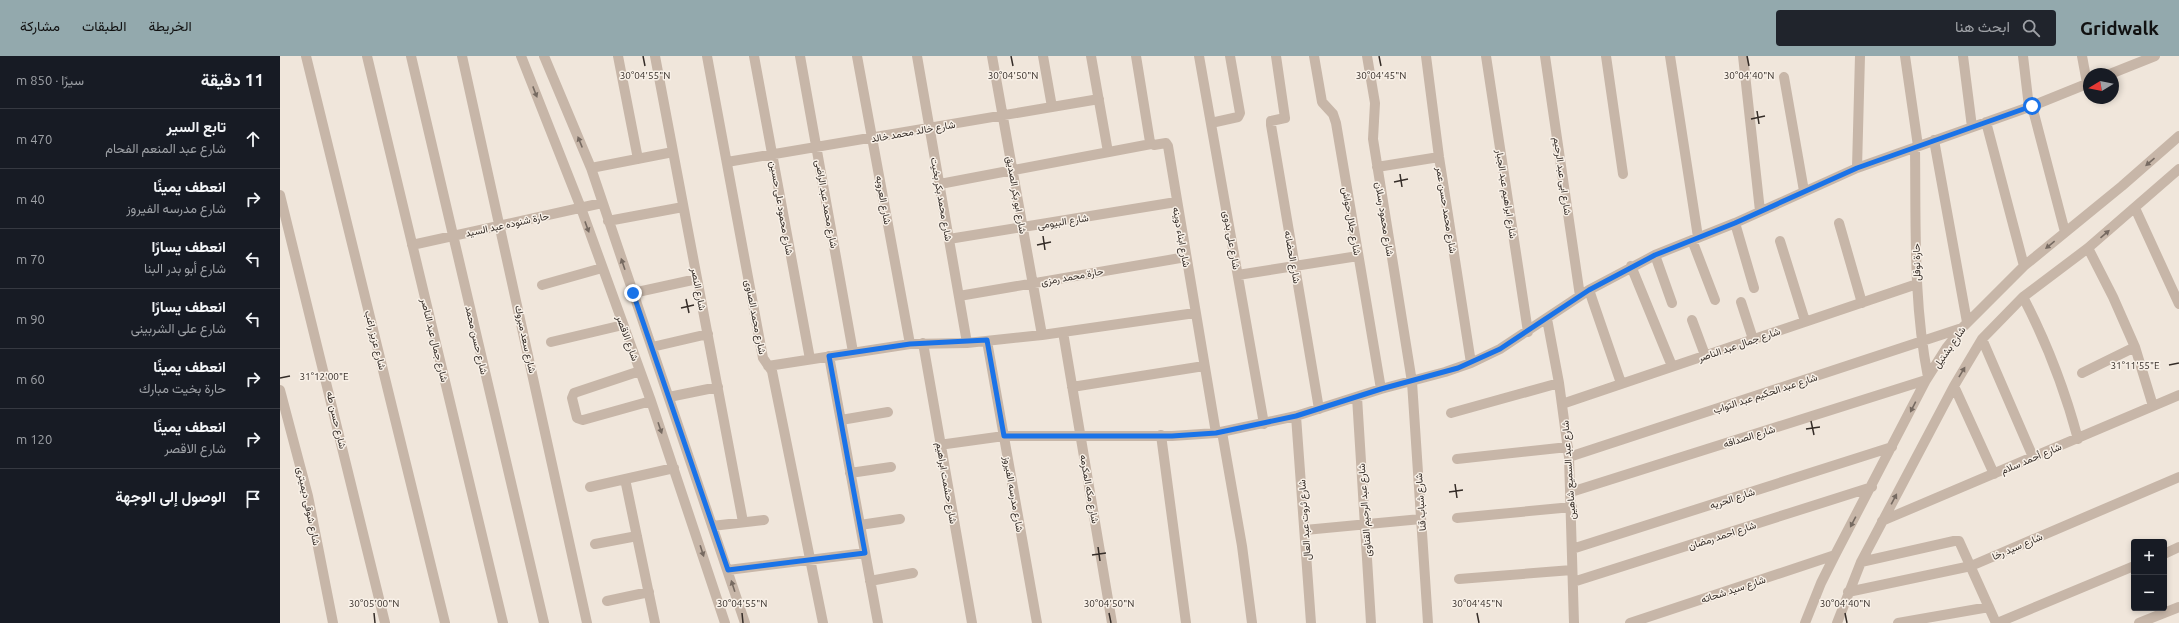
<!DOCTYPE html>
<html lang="ar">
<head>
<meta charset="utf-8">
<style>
  body { margin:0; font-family:Ubuntu,Vazirmatn,sans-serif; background:#20242c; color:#f1f3f6; direction:rtl }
  .controls { position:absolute; right:12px; bottom:12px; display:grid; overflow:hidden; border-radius:4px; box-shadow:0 2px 6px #0003 }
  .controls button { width:36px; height:36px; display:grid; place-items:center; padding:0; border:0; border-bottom:1px solid #363941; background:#171b24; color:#f1f3f6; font:20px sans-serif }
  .compass { position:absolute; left:1803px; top:12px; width:36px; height:36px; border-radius:50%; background:#171b24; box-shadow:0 2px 6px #0003; rotate:260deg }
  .stop { position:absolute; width:12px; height:12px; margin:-9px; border:3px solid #1a73e8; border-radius:50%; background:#fff }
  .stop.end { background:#1a73e8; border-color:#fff; box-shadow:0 1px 4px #0008 }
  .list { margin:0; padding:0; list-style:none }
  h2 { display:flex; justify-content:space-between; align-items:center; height:52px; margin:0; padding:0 16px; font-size:17px }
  h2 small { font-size:13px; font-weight:400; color:#9ea1a6 }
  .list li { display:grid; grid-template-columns:26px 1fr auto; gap:12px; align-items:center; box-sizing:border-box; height:60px; padding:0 16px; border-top:1px solid #363941 }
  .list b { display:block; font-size:15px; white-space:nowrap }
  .list p { margin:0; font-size:13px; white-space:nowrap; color:#9ea1a6 }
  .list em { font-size:13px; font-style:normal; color:#9ea1a6 }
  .icon { flex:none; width:22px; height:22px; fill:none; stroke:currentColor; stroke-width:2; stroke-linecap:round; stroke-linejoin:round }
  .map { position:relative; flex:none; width:1899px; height:567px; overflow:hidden; direction:ltr }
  header { display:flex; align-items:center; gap:24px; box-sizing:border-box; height:56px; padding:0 20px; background:#93a9ad; color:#111 }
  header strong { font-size:19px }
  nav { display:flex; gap:22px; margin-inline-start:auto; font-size:14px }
  .search { width:280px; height:36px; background:#20242c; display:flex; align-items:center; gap:10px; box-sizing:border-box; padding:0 14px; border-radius:4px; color:#9ea1a6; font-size:15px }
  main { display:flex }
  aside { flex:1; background:#171b24 }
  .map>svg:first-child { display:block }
</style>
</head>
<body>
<header>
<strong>Gridwalk</strong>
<div class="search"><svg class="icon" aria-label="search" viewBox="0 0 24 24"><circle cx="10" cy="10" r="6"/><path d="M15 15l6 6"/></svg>ابحث هنا</div>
<nav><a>الخريطة</a><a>الطبقات</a><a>مشاركة</a></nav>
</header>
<main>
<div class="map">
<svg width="1899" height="567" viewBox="0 0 1899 567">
  <rect width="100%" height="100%" fill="#f0e6db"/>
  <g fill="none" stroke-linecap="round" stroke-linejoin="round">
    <path stroke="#c7b6a8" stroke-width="10" d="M26 0 165 567
      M87 0 223 567
      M131 0 264 567
      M182 0 307 567
      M241 0 301 152 371 345 445 567
      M264 0 311 112 465 567
      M338 0 358 103
      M375 0 463 466
      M427 0 483 302 492 315 543 567
      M474 0 530 303
      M520 0 573 296
      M577 0 630 288
      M637 0 687 287
      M712 0 762 279
      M763 0 772 51
      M811 0 828 96
      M856 0 870 86 874 89 886 87 888 90 936 377
      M919 0 984 368
      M996 0 1005 62 991 65V69L1039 353
      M1034 0 1042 46 1053 58 1056 67 1101 333
      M1087 0 1095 47 1093 83 1132 326 1148 567
      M1146 0 1159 101 1191 307
      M1206 0 1248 276
      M1265 0 1300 240
      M1326 0 1343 118
      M1390 0 1418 181
      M1463 0 1480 155
      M1625 0 1638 90
      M1683 0 1692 71
      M1743 0 1749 51
      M1802 0 1807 27
      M1830 18 1875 0
      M1504 21 1524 135
      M1752 50 1785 176
      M1706 66 1744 210
      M931 67 958 61 960 57 950 0
      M1654 84 1687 266
      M1635 91C1636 168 1633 246 1648 321
      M447 106 819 43
      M1097 111 1159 101
      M311 112 393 96
      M1577 112 1580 0
      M660 128 871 88
      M0 139 105 567
      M1855 152 1899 248
      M328 165 403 151
      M1455 167 1474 232
      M1559 167 1582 247
      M669 183 896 146
      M1412 184 1435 244
      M1500 185 1525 265
      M132 189 322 147
      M1808 192 1833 241 1855 291 1873 350
      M1375 199 1392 247
      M1351 210 1392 310
      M958 219 1078 200
      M262 229 322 212
      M1309 234 1341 327
      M353 237 417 223
      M679 240 906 201
      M1743 241C1768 289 1784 331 1798 383
      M1461 246 1473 283
      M1267 263 1279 327 1289 401 1294 567
      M1412 264 1425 299
      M783 276 832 567
      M1702 283 1753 401
      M707 285 757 567
      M271 286 343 269
      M643 287 692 567
      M372 291 428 278
      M549 300 598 567
      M488 310 630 288 687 287 762 279 915 257
      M360 315 294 337 292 342 297 362 303 364 371 345
      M1802 317 1855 291
      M1674 330 1714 418
      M792 331 924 310
      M0 334 28 440 53 567
      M389 341 438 331
      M1077 341 1091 567
      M1282 348 1637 228
      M1171 357 1279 327
      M1016 360 1031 567
      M561 364 608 356
      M942 376 962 490 972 567
      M881 379 906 567
      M659 389 724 380H892L936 377 1016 360 1101 333 1165 316 1191 307 1220 293 1309 234 1375 199 1455 167 1577 112 1752 50 1809 27
      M1289 401 1682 272
      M1177 403 1288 391
      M570 417 611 411
      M345 423 375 567
      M310 431 394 412
      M1291 436 1646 324
      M1177 462 1292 451
      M1602 465 1899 339
      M580 469 620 463
      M432 470 484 464
      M1025 474 1141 463
      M315 488 357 480
      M1292 493 1612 391
      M1884 498 1899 491
      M1581 506 1674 485H1679L1716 567
      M448 514 585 497
      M1179 523 1292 514
      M590 525 633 517
      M1293 526 1592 431
      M1568 536 1691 510 1899 421
      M327 545 369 536
      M1350 567 1555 499
      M1525 567 1541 527 1555 499 1646 324 1667 291 1682 272 1744 210 1842 130 1899 80
      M1557 567 1581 506 1674 330 1702 283 1743 241 1808 192 1899 113
      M1618 567 1709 551
      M1717 567 1854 510
      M1859 567 1899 551"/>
  </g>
  <defs><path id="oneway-solid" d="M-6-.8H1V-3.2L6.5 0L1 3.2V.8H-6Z"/></defs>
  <g fill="#766a61">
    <use href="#oneway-solid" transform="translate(255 36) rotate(69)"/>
    <use href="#oneway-solid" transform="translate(300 86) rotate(-112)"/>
    <use href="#oneway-solid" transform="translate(1870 106) rotate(139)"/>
    <use href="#oneway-solid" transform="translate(307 171) rotate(70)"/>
    <use href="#oneway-solid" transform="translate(1825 178) rotate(-41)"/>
    <use href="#oneway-solid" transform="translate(1770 189) rotate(141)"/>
    <use href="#oneway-solid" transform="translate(343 208) rotate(-109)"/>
    <use href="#oneway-solid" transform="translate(1682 316) rotate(-59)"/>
    <use href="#oneway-solid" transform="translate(1633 351) rotate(117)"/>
    <use href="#oneway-solid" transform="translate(380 372) rotate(71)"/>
    <use href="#oneway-solid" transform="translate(1614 443) rotate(-62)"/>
    <use href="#oneway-solid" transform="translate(1573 466) rotate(118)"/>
    <use href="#oneway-solid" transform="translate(422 495) rotate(72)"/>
    <use href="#oneway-solid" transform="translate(453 530) rotate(-108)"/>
  </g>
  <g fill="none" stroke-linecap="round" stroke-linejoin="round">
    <path stroke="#1a73e8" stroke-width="5" d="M353 237 448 514 585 497 549 300 630 288 707 284 724 380H892L936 377 1016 360 1101 333 1178 312 1220 293 1309 234 1375 199 1455 167 1577 112 1752 50"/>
  </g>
  <path fill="none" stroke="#342c27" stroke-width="1.5" d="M363 0 365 10M731 0 733 10M1099 0 1101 10M1467 0 1469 10M1477 55 1479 68M1471 63 1485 60M1120 118 1122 131M1114 126 1128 123M763 180 765 194M757 189 771 186M406 243 409 257M401 252 414 249M1889 309 1899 307M0 322 10 320M1531 365 1534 379M1526 373 1540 371M1175 428 1177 442M1169 436 1183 434M818 491 820 505M812 499 826 497M94 557 95 567M462 557 463 567M829 557 831 567M1197 557 1199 567M1565 557 1567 567"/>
  <g text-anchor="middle" stroke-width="3" stroke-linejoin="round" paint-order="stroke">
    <g font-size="10" fill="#342c27" stroke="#f8f0e7">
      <text transform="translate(633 75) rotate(-10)" y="4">شارع خالد محمد خالد</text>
      <text transform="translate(1283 120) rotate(82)" y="4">شارع ابى عبد الرحيم</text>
      <text transform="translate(1227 138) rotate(81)" y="4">شارع ابراهيم عبد الجبار</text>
      <text transform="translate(737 139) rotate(80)" y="4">شارع ابو بكر الصديق</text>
      <text transform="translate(662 143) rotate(80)" y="4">شارع محمد بكر بخيت</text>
      <text transform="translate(604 144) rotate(80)" y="4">شارع العروبه</text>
      <text transform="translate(547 148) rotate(80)" y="4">شارع محمد عبد الراضى</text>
      <text transform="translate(502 152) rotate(80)" y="4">شارع محمود على حسين</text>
      <text transform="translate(1167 154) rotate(81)" y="4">شارع محمد حسن عمر</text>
      <text transform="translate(1105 163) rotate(81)" y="4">شارع محمود رسلان</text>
      <text transform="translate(783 165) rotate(-9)" y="4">شارع البيومى</text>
      <text transform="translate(1072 165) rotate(80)" y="4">شارع جلال حواش</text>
      <text transform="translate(227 168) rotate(-12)" y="4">حارة شنوده عبد السيد</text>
      <text transform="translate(902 181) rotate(80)" y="4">شارع ابناء دوينه</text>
      <text transform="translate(952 184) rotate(80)" y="4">شارع على بدوى</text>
      <text transform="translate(1013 201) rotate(80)" y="4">شارع الحضانه</text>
      <text transform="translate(1636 206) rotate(-91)" y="4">حارة نوفل</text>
      <text transform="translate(792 220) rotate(-10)" y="4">حارة محمد رمزى</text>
      <text transform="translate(419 233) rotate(79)" y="4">شارع النصر</text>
      <text transform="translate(476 261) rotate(79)" y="4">شارع محمد الصاوى</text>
      <text transform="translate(348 282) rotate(70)" y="4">شارع الاقصر</text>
      <text transform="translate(246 283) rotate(78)" y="4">شارع سعد مبروك</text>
      <text transform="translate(96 284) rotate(76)" y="4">شارع عزيز راغب</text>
      <text transform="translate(155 284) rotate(76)" y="4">شارع جمال عبد الناصر</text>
      <text transform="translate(197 284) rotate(77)" y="4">شارع حسن محمد</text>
      <text transform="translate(1459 288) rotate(-19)" y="4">شارع جمال عبد الناصر</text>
      <text transform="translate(1669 291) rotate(-55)" y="4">شارع بشتيل</text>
      <text transform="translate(1485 337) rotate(-18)" y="4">شارع عبد الحكيم عبد التواب</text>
      <text transform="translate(57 364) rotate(77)" y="4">شارع حسن طه</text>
      <text transform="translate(1469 380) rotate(-17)" y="4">شارع الصداقه</text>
      <text transform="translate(1751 402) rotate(-23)" y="4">شارع أحمد سلام</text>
      <text transform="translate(1288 414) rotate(-94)" y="4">شارع عبد السميع شاهين</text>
      <text transform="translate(667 427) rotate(80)" y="4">شارع حشمت ابراهيم</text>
      <text transform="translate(810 433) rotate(80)" y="4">شارع مكه المكرمه</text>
      <text transform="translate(734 438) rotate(80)" y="4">شارع مدرسه الفيروز</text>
      <text transform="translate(1452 442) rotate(-18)" y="4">شارع الحريه</text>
      <text transform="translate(1140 446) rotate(-94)" y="4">شارع شباب قنا</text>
      <text transform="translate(29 450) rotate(78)" y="4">شارع شوقى ديميترى</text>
      <text transform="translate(1084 454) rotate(-94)" y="4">شارع عبد الرحيم القناوى</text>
      <text transform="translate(1024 464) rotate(-94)" y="4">شارع ثروت عبد العال</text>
      <text transform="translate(1442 479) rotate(-18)" y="4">شارع احمد رمضان</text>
      <text transform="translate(1737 490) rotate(-23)" y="4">شارع سيد رخا</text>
      <text transform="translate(1453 533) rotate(-18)" y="4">شارع سيد شحاته</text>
    </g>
  </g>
  <g font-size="10" text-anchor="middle" fill="#342c27" stroke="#f8f0e7" stroke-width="3" stroke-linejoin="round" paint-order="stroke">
    <text x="365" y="23">30°04'55"N</text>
    <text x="733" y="23">30°04'50"N</text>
    <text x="1101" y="23">30°04'45"N</text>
    <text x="1469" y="23">30°04'40"N</text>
    <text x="1855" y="313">31°11'55"E</text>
    <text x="44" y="324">31°12'00"E</text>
    <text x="94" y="551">30°05'00"N</text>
    <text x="462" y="551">30°04'55"N</text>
    <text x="829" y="551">30°04'50"N</text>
    <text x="1197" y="551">30°04'45"N</text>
    <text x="1565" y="551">30°04'40"N</text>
  </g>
</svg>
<div class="controls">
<button>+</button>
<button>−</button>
</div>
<svg class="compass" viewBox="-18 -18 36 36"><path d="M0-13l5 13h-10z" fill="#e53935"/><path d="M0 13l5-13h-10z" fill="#9ea1a6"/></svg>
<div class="stop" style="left:1752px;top:50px"></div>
<div class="stop end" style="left:353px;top:237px"></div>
</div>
<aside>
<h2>11 دقيقة<small>سيرًا · 850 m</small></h2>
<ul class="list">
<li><svg class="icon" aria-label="ahead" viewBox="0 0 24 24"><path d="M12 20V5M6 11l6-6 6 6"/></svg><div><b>تابع السير</b><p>شارع عبد المنعم الفحام</p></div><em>470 m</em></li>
<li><svg class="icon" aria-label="right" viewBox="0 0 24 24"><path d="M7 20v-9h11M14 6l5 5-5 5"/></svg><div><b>انعطف يمينًا</b><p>شارع مدرسه الفيروز</p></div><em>40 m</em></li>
<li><svg class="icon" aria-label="left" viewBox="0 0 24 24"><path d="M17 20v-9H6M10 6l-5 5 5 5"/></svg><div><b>انعطف يسارًا</b><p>شارع أبو بدر البنا</p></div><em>70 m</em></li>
<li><svg class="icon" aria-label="left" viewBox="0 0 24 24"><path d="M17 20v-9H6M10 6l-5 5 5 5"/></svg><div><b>انعطف يسارًا</b><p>شارع على الشربينى</p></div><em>90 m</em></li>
<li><svg class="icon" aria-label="right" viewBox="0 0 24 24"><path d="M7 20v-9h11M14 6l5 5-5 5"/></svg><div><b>انعطف يمينًا</b><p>حارة بخيت مبارك</p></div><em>60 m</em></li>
<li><svg class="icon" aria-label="right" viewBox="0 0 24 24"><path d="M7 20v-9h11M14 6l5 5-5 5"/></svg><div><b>انعطف يمينًا</b><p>شارع الاقصر</p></div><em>120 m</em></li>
<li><svg class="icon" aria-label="arrive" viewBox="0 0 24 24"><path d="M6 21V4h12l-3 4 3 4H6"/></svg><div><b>الوصول إلى الوجهة</b></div></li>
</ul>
</aside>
</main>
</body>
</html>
